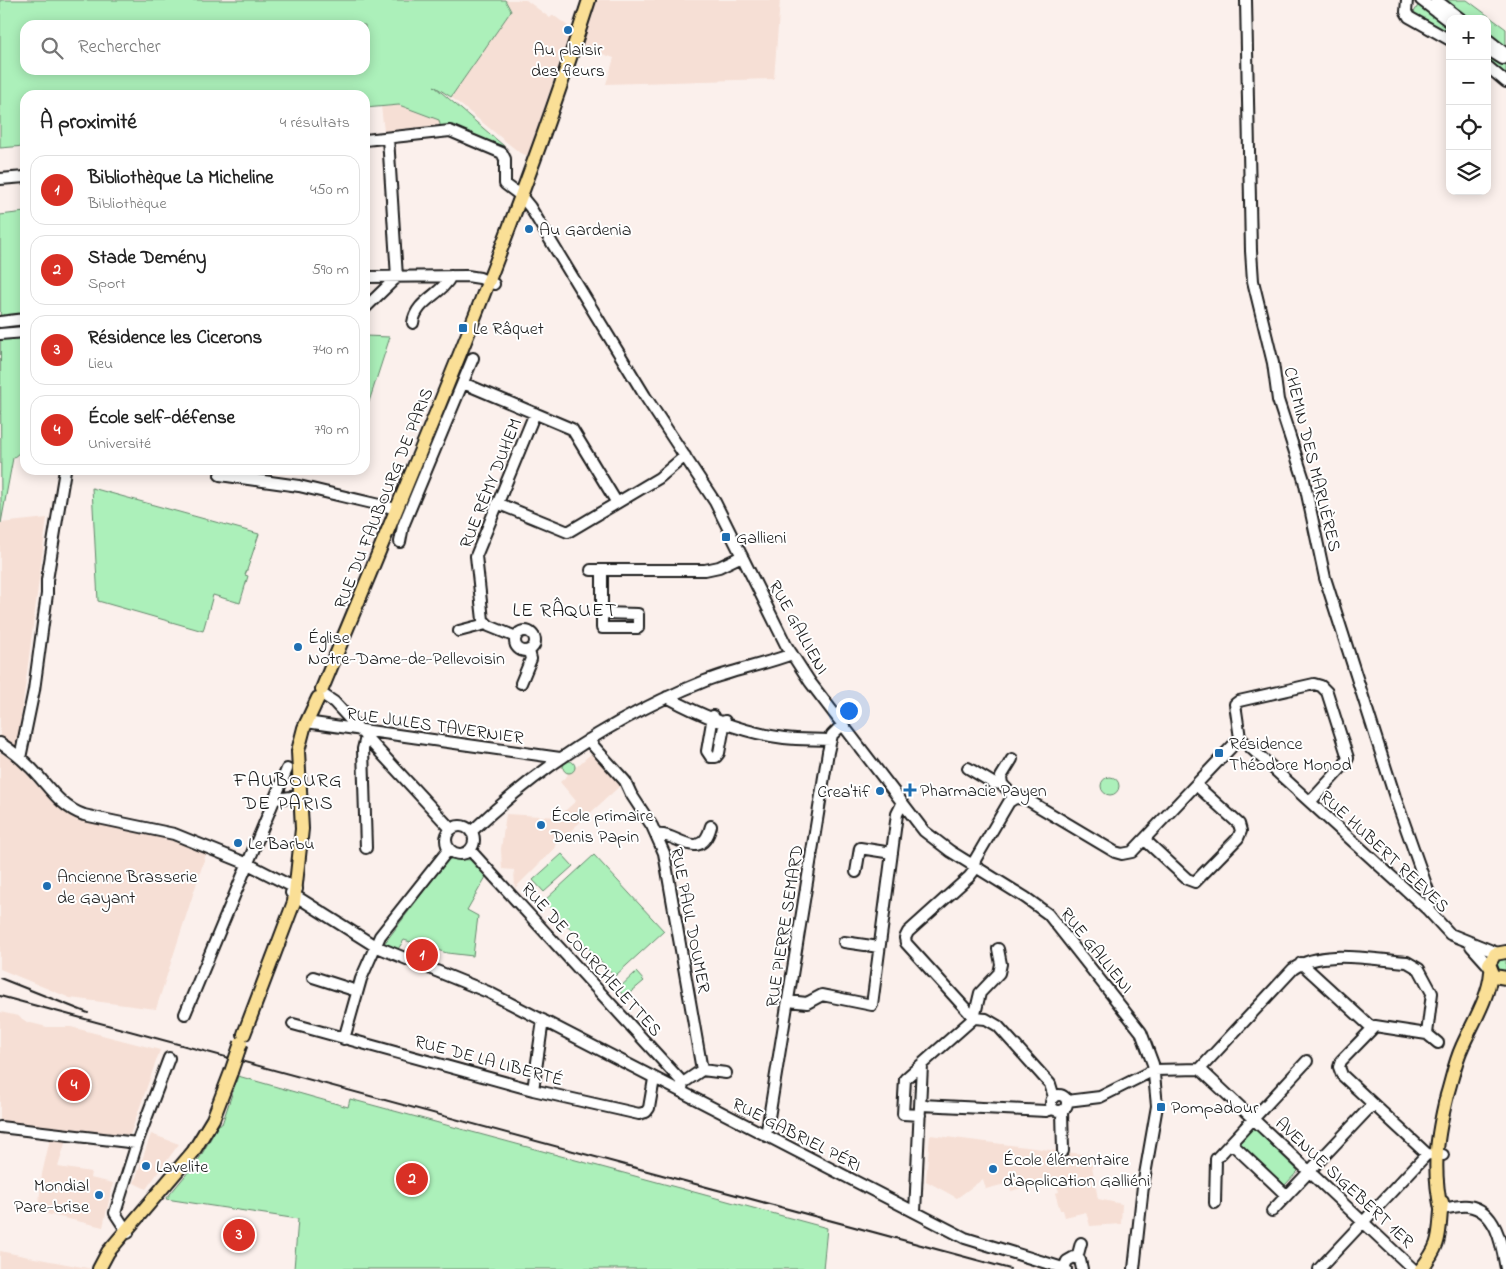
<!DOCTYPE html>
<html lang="fr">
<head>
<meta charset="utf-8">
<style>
  body { margin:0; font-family:"Indie Flower",sans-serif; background:#f6f6f6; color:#222 }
  .controls { position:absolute; right:15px; top:15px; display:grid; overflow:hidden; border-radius:10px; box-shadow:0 2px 12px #0003 }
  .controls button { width:45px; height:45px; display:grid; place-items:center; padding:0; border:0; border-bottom:1px solid #e0e0e0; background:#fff; color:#222; font:25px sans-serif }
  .you { position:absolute; left:848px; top:710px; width:18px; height:18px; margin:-12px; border:4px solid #fff; border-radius:50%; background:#1a73e8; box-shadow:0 0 0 8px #1a73e833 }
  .badge { display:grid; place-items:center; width:32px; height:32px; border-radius:50%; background:#d93025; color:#fff; font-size:16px; font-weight:700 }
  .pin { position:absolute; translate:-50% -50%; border:2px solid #fff; box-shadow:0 1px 5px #0006 }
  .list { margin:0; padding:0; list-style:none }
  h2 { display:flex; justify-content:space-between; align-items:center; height:65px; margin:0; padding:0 20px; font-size:21px }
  h2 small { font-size:16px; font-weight:400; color:#767676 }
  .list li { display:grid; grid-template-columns:32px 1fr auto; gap:15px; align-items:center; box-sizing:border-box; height:70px; margin:0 10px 10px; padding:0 10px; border:1px solid #e0e0e0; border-radius:15px }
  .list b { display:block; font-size:19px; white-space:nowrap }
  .list p { margin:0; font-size:16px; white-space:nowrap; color:#767676 }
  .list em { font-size:16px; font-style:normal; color:#767676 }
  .icon { flex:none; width:28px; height:28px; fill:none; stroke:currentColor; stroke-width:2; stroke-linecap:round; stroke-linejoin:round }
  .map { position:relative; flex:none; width:1506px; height:1269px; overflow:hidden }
  .search { position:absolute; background:#fff; box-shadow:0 2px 12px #0003; left:20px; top:20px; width:350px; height:55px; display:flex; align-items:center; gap:12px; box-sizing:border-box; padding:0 18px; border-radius:15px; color:#767676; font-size:19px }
  .panel { position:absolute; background:#fff; box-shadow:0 2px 12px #0003; left:20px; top:90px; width:350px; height:385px; border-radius:15px }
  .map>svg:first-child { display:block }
</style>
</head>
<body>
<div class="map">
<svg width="1506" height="1269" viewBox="0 0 1506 1269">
  <rect width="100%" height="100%" fill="#fbf0ec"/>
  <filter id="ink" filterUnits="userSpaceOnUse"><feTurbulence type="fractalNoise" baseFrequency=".02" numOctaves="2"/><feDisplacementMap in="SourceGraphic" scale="10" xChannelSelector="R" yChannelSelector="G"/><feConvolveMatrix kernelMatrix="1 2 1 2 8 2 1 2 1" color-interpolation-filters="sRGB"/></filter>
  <g filter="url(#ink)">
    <path fill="#f6dfd5" d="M505 0H526L550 18 553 15 572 29 582 1 580 0H780L774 79 606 84 614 58 567 41 528 156 520 153 451 97 511 11Z
      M399 105 439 120 440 125 384 131 381 107Z
      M47 518 17 749 0 739V523Z
      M0 752 16 762 42 791 60 807 81 817 146 832 207 851 156 1009 70 998 0 969Z
      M592 753 621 785 555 845 556 847 515 888 514 870 502 869 501 849 506 814 558 817 576 801 560 782 568 775 561 767 569 760 576 767Z
      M0 1012 18 1016 27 1022 47 1027H71L160 1050 130 1135 0 1121Z
      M151 1134 179 1144 146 1189 134 1183Z
      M930 1135 1090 1155 1098 1199 1122 1204 1121 1224 1090 1226 1086 1212 1065 1217 1063 1210H1060L1055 1193 1059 1192 1057 1185 1063 1183 1061 1177 1011 1191 1009 1183 986 1189 983 1179 957 1198 926 1181Z
      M50 1139 66 1140 58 1167 91 1172 90 1178 113 1183 103 1227 38 1212 42 1174Z
      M0 1251 29 1257 93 1269H0Z"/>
    <path fill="#acf0ba" stroke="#64866b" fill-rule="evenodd" d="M0 0H505L511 11 451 97 434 86 504 146 441 129 439 120 399 105 365 108V95H25V146L0 148ZM25 25H365V70H25Z
      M1438 0H1467L1506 29V52L1487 38V19H1463Z
      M1420 2 1450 26V34L1413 14Z
      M1487 53 1506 66V76L1487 60Z
      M25 212V448L13 458 1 523 0 215Z
      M365 336 390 337 365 414Z
      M92 488 259 534 247 570 245 575 248 576 240 603 213 595 203 631 98 601Z
      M563 767a6 6 0 1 1 12 0a6 6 0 1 1-12 0Z
      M1101 786a9 9 0 1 1 18 0a9 9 0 1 1-18 0Z
      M562 854 573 866 544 892 533 880Z
      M594 855 664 931 615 976 544 901Z
      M448 859 474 860 487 875 467 910 478 916 473 956 447 953 404 940 398 949 384 944Z
      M1506 958V972L1497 970 1496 963 1498 959Z
      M636 972 644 981 625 997 618 989Z
      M238 1076 348 1107 350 1099 827 1228 823 1269H294L298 1219 166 1199 199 1159 219 1124H222Z
      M1253 1127 1298 1171 1285 1185 1238 1142Z"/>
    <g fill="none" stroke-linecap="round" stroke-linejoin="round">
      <g stroke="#1c1c1c" stroke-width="14">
        <path id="minor" d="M1246 0 1251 251 1253 281 1273 363 1278 400 1304 480 1325 578 1395 797 1430 896 1431 904 1427 909
          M1407 0 1406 12 1409 17 1450 40
          M1421 0 1450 22
          M1436 0 1461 19
          M1487 39 1506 54
          M1487 49 1503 59
          M1487 66 1506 82
          M365 140 450 131 502 153 505 159V184L521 196 530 207 645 396 715 502 786 645 810 682 924 831 950 851 1026 898 1048 914 1141 1032 1153 1064 1157 1106 1143 1186 1134 1269
          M0 179 25 177
          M365 277 467 276 480 278 494 284
          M365 308 397 277 388 138
          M0 322 25 319
          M413 323C416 300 442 295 451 276
          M0 334 25 332
          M463 383 572 429 617 503
          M220 475 299 486 397 509
          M497 503 568 532 659 478 685 456
          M400 542 403 526 473 358
          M591 570H705L719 567 742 556
          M602 613 638 614V628H602V570
          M515 641a10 10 0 1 1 20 0a10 10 0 1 1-20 0Z
          M459 631 486 624
          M516 637 489 626 483 620 476 556 535 413
          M521 683 531 659 529 651
          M325 696 334 702 451 829
          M667 697C702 716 745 733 784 738 800 740 815 739 831 740
          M713 716 707 751 711 757H716L719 753 725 721
          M306 722 560 758
          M366 737 363 749 366 848
          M1240 738 1235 704 1239 701 1314 684 1321 686 1327 692 1348 758 1344 765 1310 802
          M588 740 625 781 631 794 652 826 664 853 702 1070 683 1083
          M0 743C11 750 21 758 31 768 48 785 60 807 84 815L174 834 248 864 297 889
          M20 758 34 690 47 594V580L65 470
          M968 768 993 783 1002 784 1015 798
          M1002 784 1001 777 1012 759
          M275 799 300 796
          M446 840a14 14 0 1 1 28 0a14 14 0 1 1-28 0Z
          M471 832C539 767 617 716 705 681 733 670 763 665 792 654
          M657 835C675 831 701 865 711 826
          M1145 840 1187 879 1195 882 1238 838 1241 831 1239 824 1196 785
          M470 850 683 1083 682 1089
          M972 865 1009 802 1015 798 1026 799 1115 852 1122 854 1132 852 1240 738 1427 909 1450 934 1497 953
          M856 872 860 848 892 853
          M291 893 375 946 488 992 965 1238 1066 1269
          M844 942 879 947
          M1471 946 1489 966
          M1301 963 1372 1028
          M313 977 357 991
          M788 1001 807 1003 822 995 872 1005 897 814 902 804
          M185 1014 287 769
          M974 1018 906 943 905 938 908 932 969 877 976 868
          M974 1018 986 1019 998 1026 1050 1084 1054 1097
          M293 1024 533 1090 639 1114 646 1112 649 1108 654 1079
          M344 1039 361 979 380 936 449 849
          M1200 1069 1293 969C1322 948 1373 960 1407 962L1419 969 1432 993 1427 1034
          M702 1070 726 1073
          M533 1090 543 1020
          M1051 1103a8 8 0 1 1 16 0a8 8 0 1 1-16 0Z
          M1067 1101 1100 1097 1154 1070 1200 1069 1413 1269
          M921 1105 1046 1111 1053 1109
          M1062 1111 1063 1151
          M920 1115 903 1114 905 1079 974 1018 980 993 999 973 1001 964 998 949
          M0 1127 137 1143
          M766 1136 828 752 832 735 842 725
          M1231 1143 1286 1195
          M1427 1154 1342 1075 1339 1067 1341 1061 1375 1026 1427 1034 1438 1043
          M1215 1203 1216 1159 1307 1061
          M1441 1209C1450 1208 1459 1205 1468 1206 1497 1210 1502 1246 1506 1269
          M1272 1211 1373 1104
          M915 1212 922 1065
          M128 1233 115 1213 138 1140 169 1058
          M1077 1258 1081 1243
          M1064 1268 1067 1261 1074 1257 1080 1260 1082 1269
          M1319 1269 1427 1154 1443 1155"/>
      </g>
      <g stroke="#1c1c1c" stroke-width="16">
        <path id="major" d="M322 689C416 461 514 235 589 0
          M1506 952 1495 954 1489 964 1494 976 1506 978
          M244 1034 294 902 302 829 298 751 304 728 318 698
          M1441 1209C1432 1167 1437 1136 1447 1095 1452 1079 1455 1062 1462 1047 1472 1024 1489 998 1491 972
          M99 1269 108 1252 193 1152 213 1119 231 1072
          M1421 1269C1443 1242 1438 1234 1442 1202"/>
      </g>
      <use href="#minor" stroke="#fff" stroke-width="10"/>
      <use href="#major" stroke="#fadf96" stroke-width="12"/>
      <path stroke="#1c1c1c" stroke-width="2" d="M0 978 88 1013
        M0 996 1010 1269"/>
      <g stroke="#1c1c1c" stroke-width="16" stroke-linecap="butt">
        <path id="major-bridge" d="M231 1072 241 1043"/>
      </g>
      <use href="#major-bridge" stroke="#fadf96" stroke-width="12"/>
    </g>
  </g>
  <g fill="#1f6fb2" stroke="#fff" stroke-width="2">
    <circle cx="568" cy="30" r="5"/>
    <circle cx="529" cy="229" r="5"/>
    <rect x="458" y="323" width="10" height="10" rx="2.5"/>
    <rect x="721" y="532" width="10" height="10" rx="2.5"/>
    <circle cx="298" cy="647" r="5"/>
    <rect x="1214" y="748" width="10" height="10" rx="2.5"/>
    <path d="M907.5 782.5h5v5h5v5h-5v5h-5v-5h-5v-5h5z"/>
    <circle cx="880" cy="791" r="5"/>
    <circle cx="541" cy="825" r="5"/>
    <circle cx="238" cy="843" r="5"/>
    <circle cx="47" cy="886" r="5"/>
    <rect x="1156" y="1102" width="10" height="10" rx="2.5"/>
    <circle cx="146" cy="1166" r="5"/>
    <circle cx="993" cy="1169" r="5"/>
    <circle cx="99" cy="1195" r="5"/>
  </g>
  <g text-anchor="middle" stroke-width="4" stroke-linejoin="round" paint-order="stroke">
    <g font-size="18" fill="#1c1c1c" stroke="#fff" text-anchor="start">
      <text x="568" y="55" text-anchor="middle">Au plaisir<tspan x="568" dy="21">des fleurs</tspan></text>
      <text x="539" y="235">Au Gardenia</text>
      <text x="473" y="334">Le Râquet</text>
      <text x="736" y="543">Gallieni</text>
      <text x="308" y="643">Église<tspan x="308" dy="21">Notre-Dame-de-Pellevoisin</tspan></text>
      <text x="1229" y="749">Résidence<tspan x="1229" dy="21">Théodore Monod</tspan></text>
      <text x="920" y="796">Pharmacie Payen</text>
      <text x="870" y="797" text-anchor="end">Crea'tif</text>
      <text x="551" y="821">École primaire<tspan x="551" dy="21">Denis Papin</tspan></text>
      <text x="248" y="849">Le Barbu</text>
      <text x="57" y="882">Ancienne Brasserie<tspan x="57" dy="21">de Gayant</tspan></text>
      <text x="1171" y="1113">Pompadour</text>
      <text x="1003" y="1165">École élémentaire<tspan x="1003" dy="21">d'application Galliéni</tspan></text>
      <text x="156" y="1172">Lavelite</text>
      <text x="89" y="1191" text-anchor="end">Mondial<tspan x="89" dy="21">Pare-brise</tspan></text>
    </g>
    <g font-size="18" fill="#1c1c1c" stroke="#fff">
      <text transform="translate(1313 459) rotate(76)" y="6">CHEMIN DES MARLIÈRES</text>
      <text transform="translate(490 483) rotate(-68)" y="6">RUE RÉMY DUHEM</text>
      <text transform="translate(383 498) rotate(-68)" y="6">RUE DU FAUBOURG DE PARIS</text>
      <text transform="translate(799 627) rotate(61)" y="6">RUE GALLIENI</text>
      <text transform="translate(435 725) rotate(8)" y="6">RUE JULES TAVERNIER</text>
      <text transform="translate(1385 851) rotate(43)" y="6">RUE HUBERT REEVES</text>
      <text transform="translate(691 920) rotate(79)" y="6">RUE PAUL DOUMER</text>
      <text transform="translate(784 926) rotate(-81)" y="6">RUE PIERRE SEMARD</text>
      <text transform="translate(1097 950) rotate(51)" y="6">RUE GALLIENI</text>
      <text transform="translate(592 959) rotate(48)" y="6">RUE DE COURCHELETTES</text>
      <text transform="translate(489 1060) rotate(15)" y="6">RUE DE LA LIBERTÉ</text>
      <text transform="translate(797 1134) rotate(27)" y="6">RUE GABRIEL PÉRI</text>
      <text transform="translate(1345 1182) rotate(43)" y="6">AVENUE SIGEBERT 1ER</text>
    </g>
    <g font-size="20" letter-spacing="1" fill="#1c1c1c" stroke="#fff">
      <text x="565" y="616">LE RÂQUET</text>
      <text x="288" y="786">FAUBOURG<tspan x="288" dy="23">DE PARIS</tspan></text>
    </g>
  </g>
</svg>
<div class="controls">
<button>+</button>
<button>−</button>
<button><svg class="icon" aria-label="locate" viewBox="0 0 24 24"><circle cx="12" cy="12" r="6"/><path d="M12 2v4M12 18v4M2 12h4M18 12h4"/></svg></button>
<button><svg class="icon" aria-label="layers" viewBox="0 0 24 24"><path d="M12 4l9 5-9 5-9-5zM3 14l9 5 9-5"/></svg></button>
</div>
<div class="you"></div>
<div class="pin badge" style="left:422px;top:955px">1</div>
<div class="pin badge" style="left:412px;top:1179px">2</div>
<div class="pin badge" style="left:239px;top:1235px">3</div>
<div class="pin badge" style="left:74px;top:1085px">4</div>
<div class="search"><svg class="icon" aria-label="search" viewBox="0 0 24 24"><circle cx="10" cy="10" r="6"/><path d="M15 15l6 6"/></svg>Rechercher</div>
<section class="panel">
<h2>À proximité<small>4 résultats</small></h2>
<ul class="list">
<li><span class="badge">1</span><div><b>Bibliothèque La Micheline</b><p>Bibliothèque</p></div><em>450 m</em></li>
<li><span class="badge">2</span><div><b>Stade Demény</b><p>Sport</p></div><em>590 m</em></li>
<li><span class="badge">3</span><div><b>Résidence les Cicerons</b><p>Lieu</p></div><em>740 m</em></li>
<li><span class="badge">4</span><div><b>École self-défense</b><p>Université</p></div><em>790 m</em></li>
</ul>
</section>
</div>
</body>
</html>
